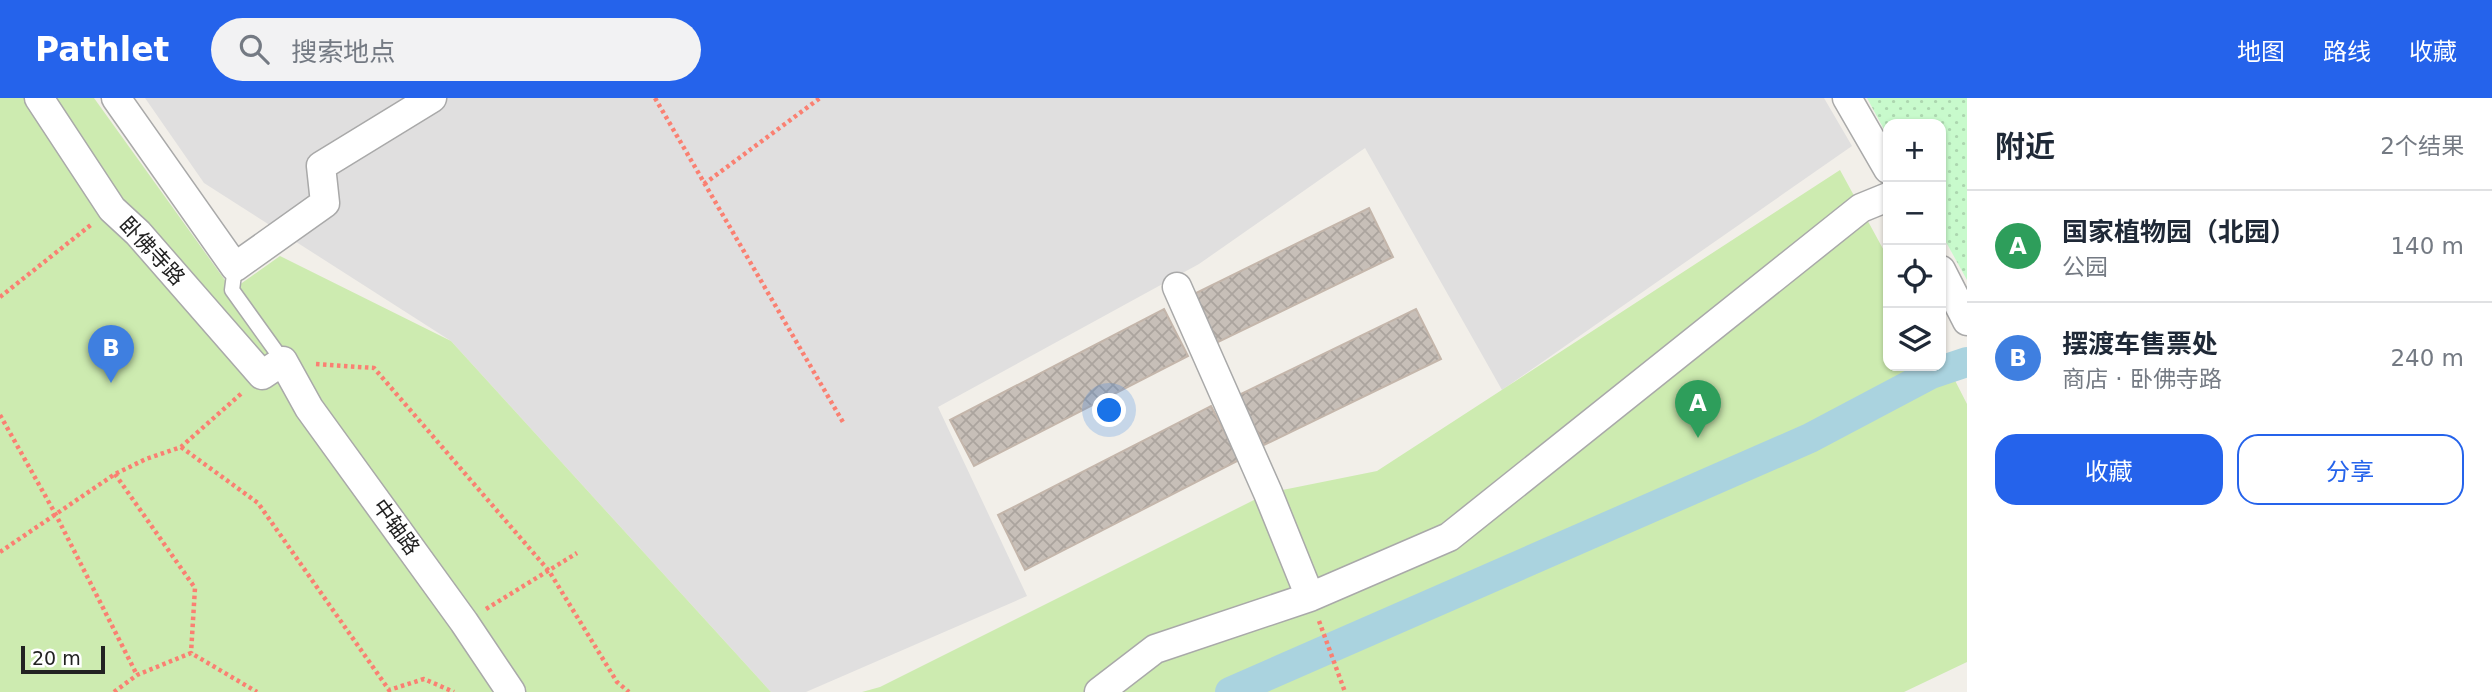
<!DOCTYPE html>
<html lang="zh">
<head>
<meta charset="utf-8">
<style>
  body { margin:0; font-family:"DejaVu Sans","Noto Sans SC",sans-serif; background:#f2f2f3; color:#1f2937 }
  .controls { position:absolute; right:21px; top:21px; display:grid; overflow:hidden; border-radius:14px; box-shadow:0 2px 5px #0004 }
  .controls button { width:63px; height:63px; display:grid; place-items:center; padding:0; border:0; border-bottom:2px solid #e0e1e3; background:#fff; color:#1f2937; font:35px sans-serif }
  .scale { position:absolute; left:21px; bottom:18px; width:84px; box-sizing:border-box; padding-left:7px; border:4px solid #222; border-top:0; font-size:19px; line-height:24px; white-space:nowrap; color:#222; -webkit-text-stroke:5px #fff; paint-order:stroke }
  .you { position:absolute; left:1110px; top:313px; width:24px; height:24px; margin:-18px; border:5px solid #fff; border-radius:50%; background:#1a73e8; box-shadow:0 0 0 10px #1a73e833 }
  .badge { display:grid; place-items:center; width:46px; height:46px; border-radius:50%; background:#2563eb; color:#fff; font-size:23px; font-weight:700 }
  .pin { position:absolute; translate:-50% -58px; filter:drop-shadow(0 2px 4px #0008) }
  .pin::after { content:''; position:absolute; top:37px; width:24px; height:21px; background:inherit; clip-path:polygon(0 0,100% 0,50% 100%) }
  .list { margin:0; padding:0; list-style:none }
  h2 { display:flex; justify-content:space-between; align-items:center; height:91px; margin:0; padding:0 28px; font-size:30px }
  h2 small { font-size:23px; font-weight:400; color:#747a83 }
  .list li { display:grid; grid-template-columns:46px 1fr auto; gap:21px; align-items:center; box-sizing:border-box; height:112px; padding:0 28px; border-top:2px solid #e0e1e3 }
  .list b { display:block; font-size:26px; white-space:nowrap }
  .list p { margin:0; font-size:23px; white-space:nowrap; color:#747a83 }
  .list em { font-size:23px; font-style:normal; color:#747a83 }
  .actions { display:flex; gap:14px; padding:21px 28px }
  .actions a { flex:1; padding:16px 0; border:2px solid #2563eb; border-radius:21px; text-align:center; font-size:24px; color:#2563eb }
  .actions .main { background:#2563eb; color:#fff }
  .icon { flex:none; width:38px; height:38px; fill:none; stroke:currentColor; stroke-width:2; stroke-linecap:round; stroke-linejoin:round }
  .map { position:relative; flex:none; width:1967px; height:594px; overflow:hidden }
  header { display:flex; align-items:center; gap:42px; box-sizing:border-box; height:98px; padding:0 35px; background:#2563eb; color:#fff }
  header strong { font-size:33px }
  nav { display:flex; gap:38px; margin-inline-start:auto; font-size:24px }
  .search { width:490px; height:63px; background:#f2f2f3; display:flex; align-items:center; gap:18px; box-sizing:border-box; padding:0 24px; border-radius:38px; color:#747a83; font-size:26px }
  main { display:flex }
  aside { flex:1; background:#fff }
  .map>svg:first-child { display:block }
</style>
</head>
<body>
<header>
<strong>Pathlet</strong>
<div class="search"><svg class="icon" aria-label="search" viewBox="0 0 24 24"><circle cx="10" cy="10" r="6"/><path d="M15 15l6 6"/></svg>搜索地点</div>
<nav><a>地图</a><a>路线</a><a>收藏</a></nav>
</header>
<main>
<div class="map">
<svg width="1967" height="594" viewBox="0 0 1967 594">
  <defs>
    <pattern id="park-dots" width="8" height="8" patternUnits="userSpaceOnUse" patternTransform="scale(1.75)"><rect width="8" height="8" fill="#c8facc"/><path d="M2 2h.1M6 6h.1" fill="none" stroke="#acd6af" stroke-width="1.8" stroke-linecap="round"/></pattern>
    <pattern id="building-cross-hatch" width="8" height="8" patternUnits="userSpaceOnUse" patternTransform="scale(1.75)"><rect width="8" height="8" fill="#c7bfb8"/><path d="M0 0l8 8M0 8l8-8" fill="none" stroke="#aba49e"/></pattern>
  </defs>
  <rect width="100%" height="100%" fill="#f2efe9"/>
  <path fill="#e0dfdf" d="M145 0H1824L1852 48 1502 292 1365 50 1199 166 938 309 1027 498 806 594H771L451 243 204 85Z"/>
  <path fill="#cdebb0" d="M0 0H94L232 192 280 158 451 243 771 594H0Z
    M1840 72 1888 160V268H1941V255L1967 306V564L1904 594H862L880 589 1268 395 1377 373Z"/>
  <path fill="url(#park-dots)" d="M1867 0H1967V182L1941 135V26H1888V39Z"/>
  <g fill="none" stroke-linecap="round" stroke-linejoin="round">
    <path stroke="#aad3df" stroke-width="30" d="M1230 594 1810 340 1931 276 1967 264"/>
  </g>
  <path fill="url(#building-cross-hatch)" stroke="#c4b6ab" stroke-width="2" d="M1369 110 1393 159 1214 246 1190 198Z
    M1164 211 1188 258 974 368 950 322Z
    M1416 211 1441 261 1264 347 1239 297Z
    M1211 308 1239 362 1025 472 998 417Z"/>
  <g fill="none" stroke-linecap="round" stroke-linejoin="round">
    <g stroke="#a9a9a9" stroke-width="17">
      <path id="lane" d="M235 169 232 192 283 263"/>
    </g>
    <g stroke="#a9a9a9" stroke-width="31">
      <path id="street" d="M39 0 112 111 138 135 262 277 283 263 309 310 464 524 511 594
        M116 0 235 169 325 105 321 68 432 0
        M1847 0 1888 71
        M1941 172 1967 223
        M1177 189 1268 395 1310 499
        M1099 594 1155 551 1310 499 1449 439 1861 110 1888 99"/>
    </g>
    <path stroke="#fa8072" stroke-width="4.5" stroke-dasharray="3.5 3.5" stroke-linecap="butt" d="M655 0 844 326
      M704 86 820 0
      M0 199 92 126
      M316 266 374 270 549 473 617 584 629 594
      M0 317 56 417 137 577
      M181 349 258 405 389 592 424 581 454 594
      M115 376 195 490 191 555
      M0 454 115 376 146 361 181 349 243 294
      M486 511 577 455
      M1319 523 1345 594
      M114 594 137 577 191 555 257 594"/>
    <use href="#lane" stroke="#fff" stroke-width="14"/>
    <use href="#street" stroke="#fff" stroke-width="28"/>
  </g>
  <g text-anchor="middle" stroke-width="5" stroke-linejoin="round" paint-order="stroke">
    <g font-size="21" fill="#222" stroke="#fff">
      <text transform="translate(152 153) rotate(47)" y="7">卧佛寺路</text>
      <text transform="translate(396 429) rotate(54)" y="7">中轴路</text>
    </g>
  </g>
</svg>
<div class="controls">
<button>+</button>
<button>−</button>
<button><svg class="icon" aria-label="locate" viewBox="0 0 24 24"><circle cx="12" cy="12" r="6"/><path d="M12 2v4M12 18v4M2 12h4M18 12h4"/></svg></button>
<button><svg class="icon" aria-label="layers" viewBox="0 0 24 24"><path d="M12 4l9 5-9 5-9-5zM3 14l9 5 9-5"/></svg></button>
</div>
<div class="scale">20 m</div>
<div class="you"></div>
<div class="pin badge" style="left:1698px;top:340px;background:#2e9e5b">A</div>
<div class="pin badge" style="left:111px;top:285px;background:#3f7fe0">B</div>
</div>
<aside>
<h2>附近<small>2个结果</small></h2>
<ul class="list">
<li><span class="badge" style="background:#2e9e5b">A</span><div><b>国家植物园（北园）</b><p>公园</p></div><em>140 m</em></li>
<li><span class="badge" style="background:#3f7fe0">B</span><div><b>摆渡车售票处</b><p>商店 · 卧佛寺路</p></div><em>240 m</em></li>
</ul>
<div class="actions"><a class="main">收藏</a><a>分享</a></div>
</aside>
</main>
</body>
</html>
